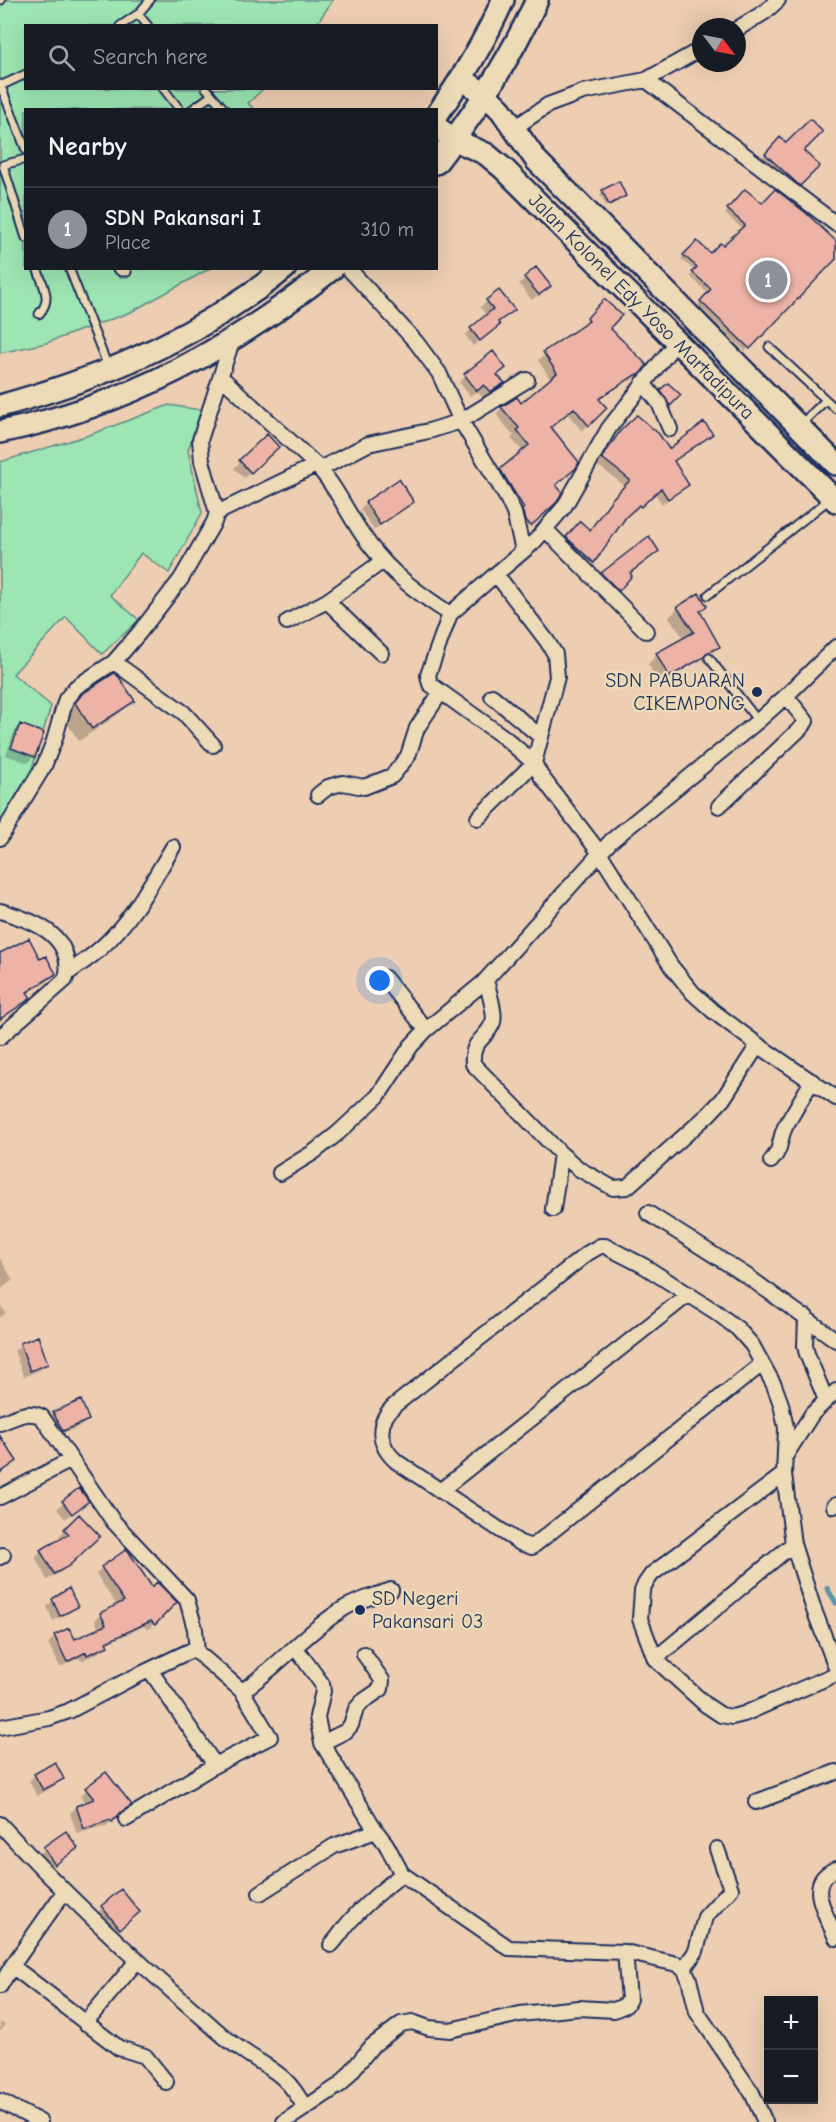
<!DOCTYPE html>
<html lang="en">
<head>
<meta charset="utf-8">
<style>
  body { margin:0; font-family:"Comic Neue",sans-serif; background:#20242c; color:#f1f3f6 }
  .controls { position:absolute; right:18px; bottom:18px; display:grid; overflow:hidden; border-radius:0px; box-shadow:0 6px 24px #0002 }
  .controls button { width:54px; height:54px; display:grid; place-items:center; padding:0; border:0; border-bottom:2px solid #363941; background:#171b24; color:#f1f3f6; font:30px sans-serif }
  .compass { position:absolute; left:692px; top:18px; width:54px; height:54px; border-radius:50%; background:#171b24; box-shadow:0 6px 24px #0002; rotate:122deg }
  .you { position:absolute; left:380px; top:981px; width:21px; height:21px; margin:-15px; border:4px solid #fff; border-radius:50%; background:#1a73e8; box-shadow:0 0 0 9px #1a73e833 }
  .badge { display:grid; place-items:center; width:39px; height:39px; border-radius:50%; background:#8c9099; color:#fff; font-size:20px; font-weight:700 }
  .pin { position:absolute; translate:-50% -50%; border:3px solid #fff; box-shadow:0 2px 6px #0006 }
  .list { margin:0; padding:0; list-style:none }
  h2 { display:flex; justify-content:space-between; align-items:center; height:78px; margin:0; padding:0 24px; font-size:26px }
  h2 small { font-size:20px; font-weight:400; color:#9ea1a6 }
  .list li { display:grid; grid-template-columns:39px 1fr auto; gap:18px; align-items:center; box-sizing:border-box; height:84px; padding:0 24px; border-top:2px solid #363941 }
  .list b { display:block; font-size:22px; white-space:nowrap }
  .list p { margin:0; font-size:20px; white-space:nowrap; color:#9ea1a6 }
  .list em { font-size:20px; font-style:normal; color:#9ea1a6 }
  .icon { flex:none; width:33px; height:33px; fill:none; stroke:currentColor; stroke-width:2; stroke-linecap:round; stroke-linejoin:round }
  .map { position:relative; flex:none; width:836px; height:2122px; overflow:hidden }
  .search { position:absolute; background:#171b24; box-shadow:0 6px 24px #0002; left:24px; top:24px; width:414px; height:66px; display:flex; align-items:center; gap:15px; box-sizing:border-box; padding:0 21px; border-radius:0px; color:#9ea1a6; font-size:22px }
  .panel { position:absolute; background:#171b24; box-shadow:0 6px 24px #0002; left:24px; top:108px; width:414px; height:162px; border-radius:0px }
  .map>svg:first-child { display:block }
</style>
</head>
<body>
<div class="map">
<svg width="836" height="2122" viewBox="0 0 836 2122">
  <rect width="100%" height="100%" fill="#edceb2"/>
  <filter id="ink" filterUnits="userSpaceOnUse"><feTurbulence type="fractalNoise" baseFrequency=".0167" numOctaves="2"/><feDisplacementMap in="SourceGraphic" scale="12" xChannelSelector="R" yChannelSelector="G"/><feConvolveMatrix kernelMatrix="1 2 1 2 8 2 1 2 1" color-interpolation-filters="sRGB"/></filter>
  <g filter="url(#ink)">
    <path fill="#9de5b3" stroke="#5c8a88" stroke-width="1.5" d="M0 0H333L316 25 26 26V88L263 89 248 103 254 109 26 110V268L209 269 131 312 46 343 0 353Z
      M169 405 201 410 188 450 202 513 169 573 141 553 110 595 139 620 102 654 66 617 13 674 51 706 32 768 0 824V462L89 435Z"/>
    <path fill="#0003" d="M774 145H786L802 151 818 166 793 191 760 161Z
      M618 183 624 196 606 206 600 194Z
      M745 191 762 205 836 244V257L745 351 698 305 709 294 690 276 695 271 681 259 697 243 710 255 723 247 743 229 725 214Z
      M525 278 542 292 532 300 519 284Z
      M498 292 506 316 473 346 465 335 487 316 480 307Z
      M598 308 608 328 638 374 631 381H628L598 400 605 408 582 431 567 413 549 428 555 501 524 531 495 476 523 452 511 438 514 436 496 414 502 408 521 405 551 380 538 360 583 327 582 325Z
      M493 353 496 375 503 383 483 398 477 391 470 396 459 382Z
      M668 385 678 395 667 407 659 394Z
      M637 417 668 451 705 440 673 462 688 485 662 504 654 492 634 512 632 510 624 517 587 568 561 544 574 530 589 531 606 507 625 486 597 465 614 439Z
      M267 436 277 447 244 478 234 468Z
      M412 502 374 530 360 509 366 503Z
      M602 574H628L612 596 596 580Z
      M705 606 699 613 718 647 709 656 697 661 660 685 648 664 657 655 684 639 669 617 678 608Z
      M83 695 133 700 120 713 79 741 63 717Z
      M20 726 34 756 28 763 6 755 14 732Z
      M0 950 2 954 39 961 54 974 47 982 27 994 29 998 3 1018 0 1023Z
      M0 1258 13 1280 0 1290Z
      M0 1305 6 1313 0 1318Z
      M37 1338 47 1364 40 1370 24 1377 14 1351 21 1345Z
      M80 1402 87 1420 81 1426 56 1436 47 1419 54 1413Z
      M63 1503 81 1507 65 1519 57 1509Z
      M79 1516 98 1536 61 1572 47 1580 35 1557 41 1551 62 1539 59 1536Z
      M102 1568 152 1589 175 1602 148 1630 144 1626 106 1644 100 1652 81 1661 79 1658 60 1667 48 1643 55 1637 74 1641 99 1629 95 1620 101 1614 117 1606 96 1574Z
      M53 1600 76 1607 69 1613 53 1621 47 1607Z
      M105 1774 130 1805 105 1827 103 1826 77 1834 70 1813 76 1807 86 1804 80 1796Z
      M35 1775 62 1778 56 1785 37 1796 29 1781Z
      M65 1833 76 1848 48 1870 38 1855Z
      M121 1891 132 1919 113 1935 96 1914Z
      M0 2022 5 2025 0 2032Z"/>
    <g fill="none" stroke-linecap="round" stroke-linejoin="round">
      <path stroke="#5c94ab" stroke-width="5" d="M827 1588 836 1603"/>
    </g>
    <path fill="#edb3a7" stroke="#1b2f5e" stroke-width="1.5" d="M810 119 823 132 804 151 820 166 800 186 765 154 780 137 786 143Z
      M619 181 626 196 609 205 602 190Z
      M745 189 762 203 775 189 806 213 836 241V259L750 349 700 301 711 289 692 272 697 267 683 255 697 241 710 253 720 243 723 245 745 225 727 209Z
      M536 267 551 286 539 295 524 277Z
      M499 290 515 310 498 322 500 325 480 341 470 328 493 309 486 300Z
      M604 299 622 315 610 328 647 365 639 375H635L599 399 607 408 589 426 574 408 551 427 579 462 576 468 556 485 562 492 557 502 531 526 525 519 522 510 524 508 500 469 529 445 517 430 519 428 501 407 517 397 521 403 557 373 543 352 589 321 587 318Z
      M493 351 506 368 497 375 505 383 490 392 484 385 477 391 464 374Z
      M668 383 681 395 670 406 660 390Z
      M637 415 659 434 669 449 704 422 713 434 674 461 689 485 668 499 661 488 641 507 639 505 626 517 594 563 566 537 580 521 590 530 612 499 630 480 602 458 620 431Z
      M267 434 279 447 251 473 239 460Z
      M399 479 414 502 380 525 365 502Z
      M649 536 659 551 630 573 632 576 619 591 601 573Z
      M699 593 707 606 700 611 720 647 706 653 704 657 669 677 656 653 694 632 677 607Z
      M114 673 119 677 135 701 92 729 75 703 82 694Z
      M20 724 44 733 35 757 11 748Z
      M29 938 40 959 46 956 56 974 27 992 31 998 0 1019V953Z
      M38 1336 48 1364 30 1371 20 1343Z
      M81 1400 89 1420 63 1431 53 1412Z
      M0 1436 17 1461 0 1473Z
      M79 1488 89 1501 72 1514 62 1501Z
      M79 1514 100 1536 69 1566 54 1574 40 1550 69 1534 64 1529Z
      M127 1549 152 1587 157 1582 177 1602 155 1625 151 1621 106 1642 108 1646 87 1655 86 1652 67 1662 54 1635 69 1628 75 1639 106 1625 100 1613 124 1601 101 1567Z
      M69 1588 78 1607 60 1616 52 1599Z
      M55 1762 64 1779 43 1790 34 1774Z
      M106 1772 132 1805 121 1812 112 1822 110 1820 84 1829 76 1806 94 1799 85 1788Z
      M66 1831 78 1848 55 1865 43 1847Z
      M121 1889 140 1912 120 1929 101 1906Z"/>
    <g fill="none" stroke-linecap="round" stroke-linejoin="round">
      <g stroke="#1b2f5e" stroke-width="11">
        <path id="lane" d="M0 0H1
          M138 14 148 26
          M120 26 138 14 150 0
          M0 84 26 150
          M0 86 26 74
          M163 88 180 110
          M206 88 225 110
          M191 110 212 95
          M26 159 3 165 26 238
          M37 268C43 286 53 299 39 314
          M69 268 108 367
          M116 268 121 272H127
          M769 347 836 409
          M800 425 826 400
          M708 595 831 498
          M709 658 758 721"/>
      </g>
      <g stroke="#1b2f5e" stroke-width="18">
        <path id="street" d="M737 29 765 12 778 0
          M646 80 836 224
          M514 128 548 105 583 92 646 80 701 49
          M348 268 416 342 439 373 461 421 507 498 514 513 523 550
          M677 341 609 428 564 507 534 542 496 574 547 641 555 654 557 677 534 763 541 776 599 852 671 966 693 993 713 1011 758 1045 836 1098
          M221 377 316 465
          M643 383 659 403 670 429
          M320 469 368 444 429 431 461 421 527 380
          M217 513 316 465C338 488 350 520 370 545 391 574 421 595 450 614L428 675 430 684 505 738 534 763 478 818
          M546 530 646 631
          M327 601 381 653
          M450 614 496 574
          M287 622 327 601 383 561
          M114 662 184 713 213 745
          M492 696 541 737
          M318 795 328 787 343 783 364 787 392 776 408 756 417 728 441 692
          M719 806 803 726 806 721 786 696
          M0 838 44 766 54 741 66 699 76 687 114 662 139 633 181 579 214 522 217 513 202 461 200 440 232 341
          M0 911C27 919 63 930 67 962 68 969 68 974 65 980L0 1037
          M68 973C79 965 91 957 101 948 132 920 152 882 173 847
          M385 978 426 1030
          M486 980C488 989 496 1014 493 1022 486 1041 471 1039 473 1064L561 1154 579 1169 613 1188 627 1187 709 1114 723 1099 758 1045
          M771 1161C783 1147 778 1142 785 1127L812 1081
          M280 1173 314 1152 338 1133 378 1096 411 1046 426 1030 483 983 611 841 758 721 786 696 836 647
          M553 1209 561 1154
          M648 1213 747 1276 836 1340
          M806 1317 805 1346 807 1354 826 1400
          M762 1364 532 1547 520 1543 397 1462C378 1446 375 1423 395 1405L588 1253 600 1246H605L644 1266 716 1312 738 1329 752 1345 774 1385 781 1404 786 1428 784 1474 793 1544 814 1610 836 1667
          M0 1423C15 1418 27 1409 42 1417L113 1521 187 1600 195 1629 197 1652 242 1691 270 1737 215 1765 126 1819
          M786 1455 812 1414 836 1391
          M784 1474 652 1574 645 1584 642 1591 640 1619 655 1659 706 1705 721 1715 732 1717 744 1714 836 1674
          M440 1491 689 1294
          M0 1497 71 1460
          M834 1506 836 1505
          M0 1557 3 1555
          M295 1647 322 1684 323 1691 317 1717 322 1743 376 1831
          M655 1659 793 1544
          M150 1670 215 1765
          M242 1691C278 1667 306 1632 343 1609 357 1600 375 1596 391 1590
          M0 1727 49 1718 69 1711 126 1681 196 1648
          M322 1743 346 1731 351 1725 356 1709 362 1702 381 1689 382 1680 364 1654
          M756 1802 836 1772
          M0 1824C64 1894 133 1958 204 2019 215 2029 227 2040 239 2048 271 2071 285 2071 305 2108
          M836 1869C803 1882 827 1915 836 1938
          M402 1874 509 1948 625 1952 677 1964 684 1968 689 1979 697 2012 752 2093 765 2122
          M260 1893 334 1846 376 1831 386 1844 402 1874C385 1888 367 1902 352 1919 344 1927 339 1937 331 1945
          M12 1966 119 2048 145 2056 166 2082
          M684 1968 696 1951 705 1917 731 1889 717 1849
          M0 1986 12 1966 64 1892
          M85 2023 137 1961
          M0 2101 40 2122
          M284 2122 341 2084 372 2046 401 2024 412 2022 429 2028 450 2030 520 2014 579 2008 614 2010 626 2005 629 1999 625 1952"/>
      </g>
      <g stroke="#1b2f5e" stroke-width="26">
        <path id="primary" d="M462 79 486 95 501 110 536 160 836 464
          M436 116C462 79 485 41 503 0
          M436 127 455 140 486 154 504 169 836 501
          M436 163C476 112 510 59 537 0
          M0 406C87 382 169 350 244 298 258 289 272 279 285 268
          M0 432C127 406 233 348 333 268"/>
      </g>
      <use href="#lane" stroke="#eddab7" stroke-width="7"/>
      <use href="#street" stroke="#eddab7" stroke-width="14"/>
      <use href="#primary" stroke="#eddab7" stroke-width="21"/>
    </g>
  </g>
  <g fill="#1b2f5e" stroke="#eddab7" stroke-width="2">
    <circle cx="757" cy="692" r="6"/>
    <circle cx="360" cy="1610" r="6"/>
  </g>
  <g text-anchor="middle" stroke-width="4.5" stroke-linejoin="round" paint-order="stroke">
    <g font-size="20" fill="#1b2f5e" stroke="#eddab7">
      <text transform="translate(642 306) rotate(45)" y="7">Jalan Kolonel Edy Yoso Martadipura</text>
    </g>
    <g font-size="20" fill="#1b2f5e" stroke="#eddab7" text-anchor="end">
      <text x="745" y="687">SDN PABUARAN<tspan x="745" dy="23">CIKEMPONG</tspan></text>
      <text x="372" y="1605" text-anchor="start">SD Negeri<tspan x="372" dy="23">Pakansari 03</tspan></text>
    </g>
  </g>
</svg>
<div class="controls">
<button>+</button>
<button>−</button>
</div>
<svg class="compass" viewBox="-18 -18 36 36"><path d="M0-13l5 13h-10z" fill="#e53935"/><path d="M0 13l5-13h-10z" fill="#9ea1a6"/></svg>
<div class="you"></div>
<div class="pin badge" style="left:768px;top:280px">1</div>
<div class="search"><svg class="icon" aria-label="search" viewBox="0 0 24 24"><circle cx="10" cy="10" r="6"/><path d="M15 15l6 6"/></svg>Search here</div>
<section class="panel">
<h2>Nearby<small></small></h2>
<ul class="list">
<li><span class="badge">1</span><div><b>SDN Pakansari I</b><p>Place</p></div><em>310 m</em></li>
</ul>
</section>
</div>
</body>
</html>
